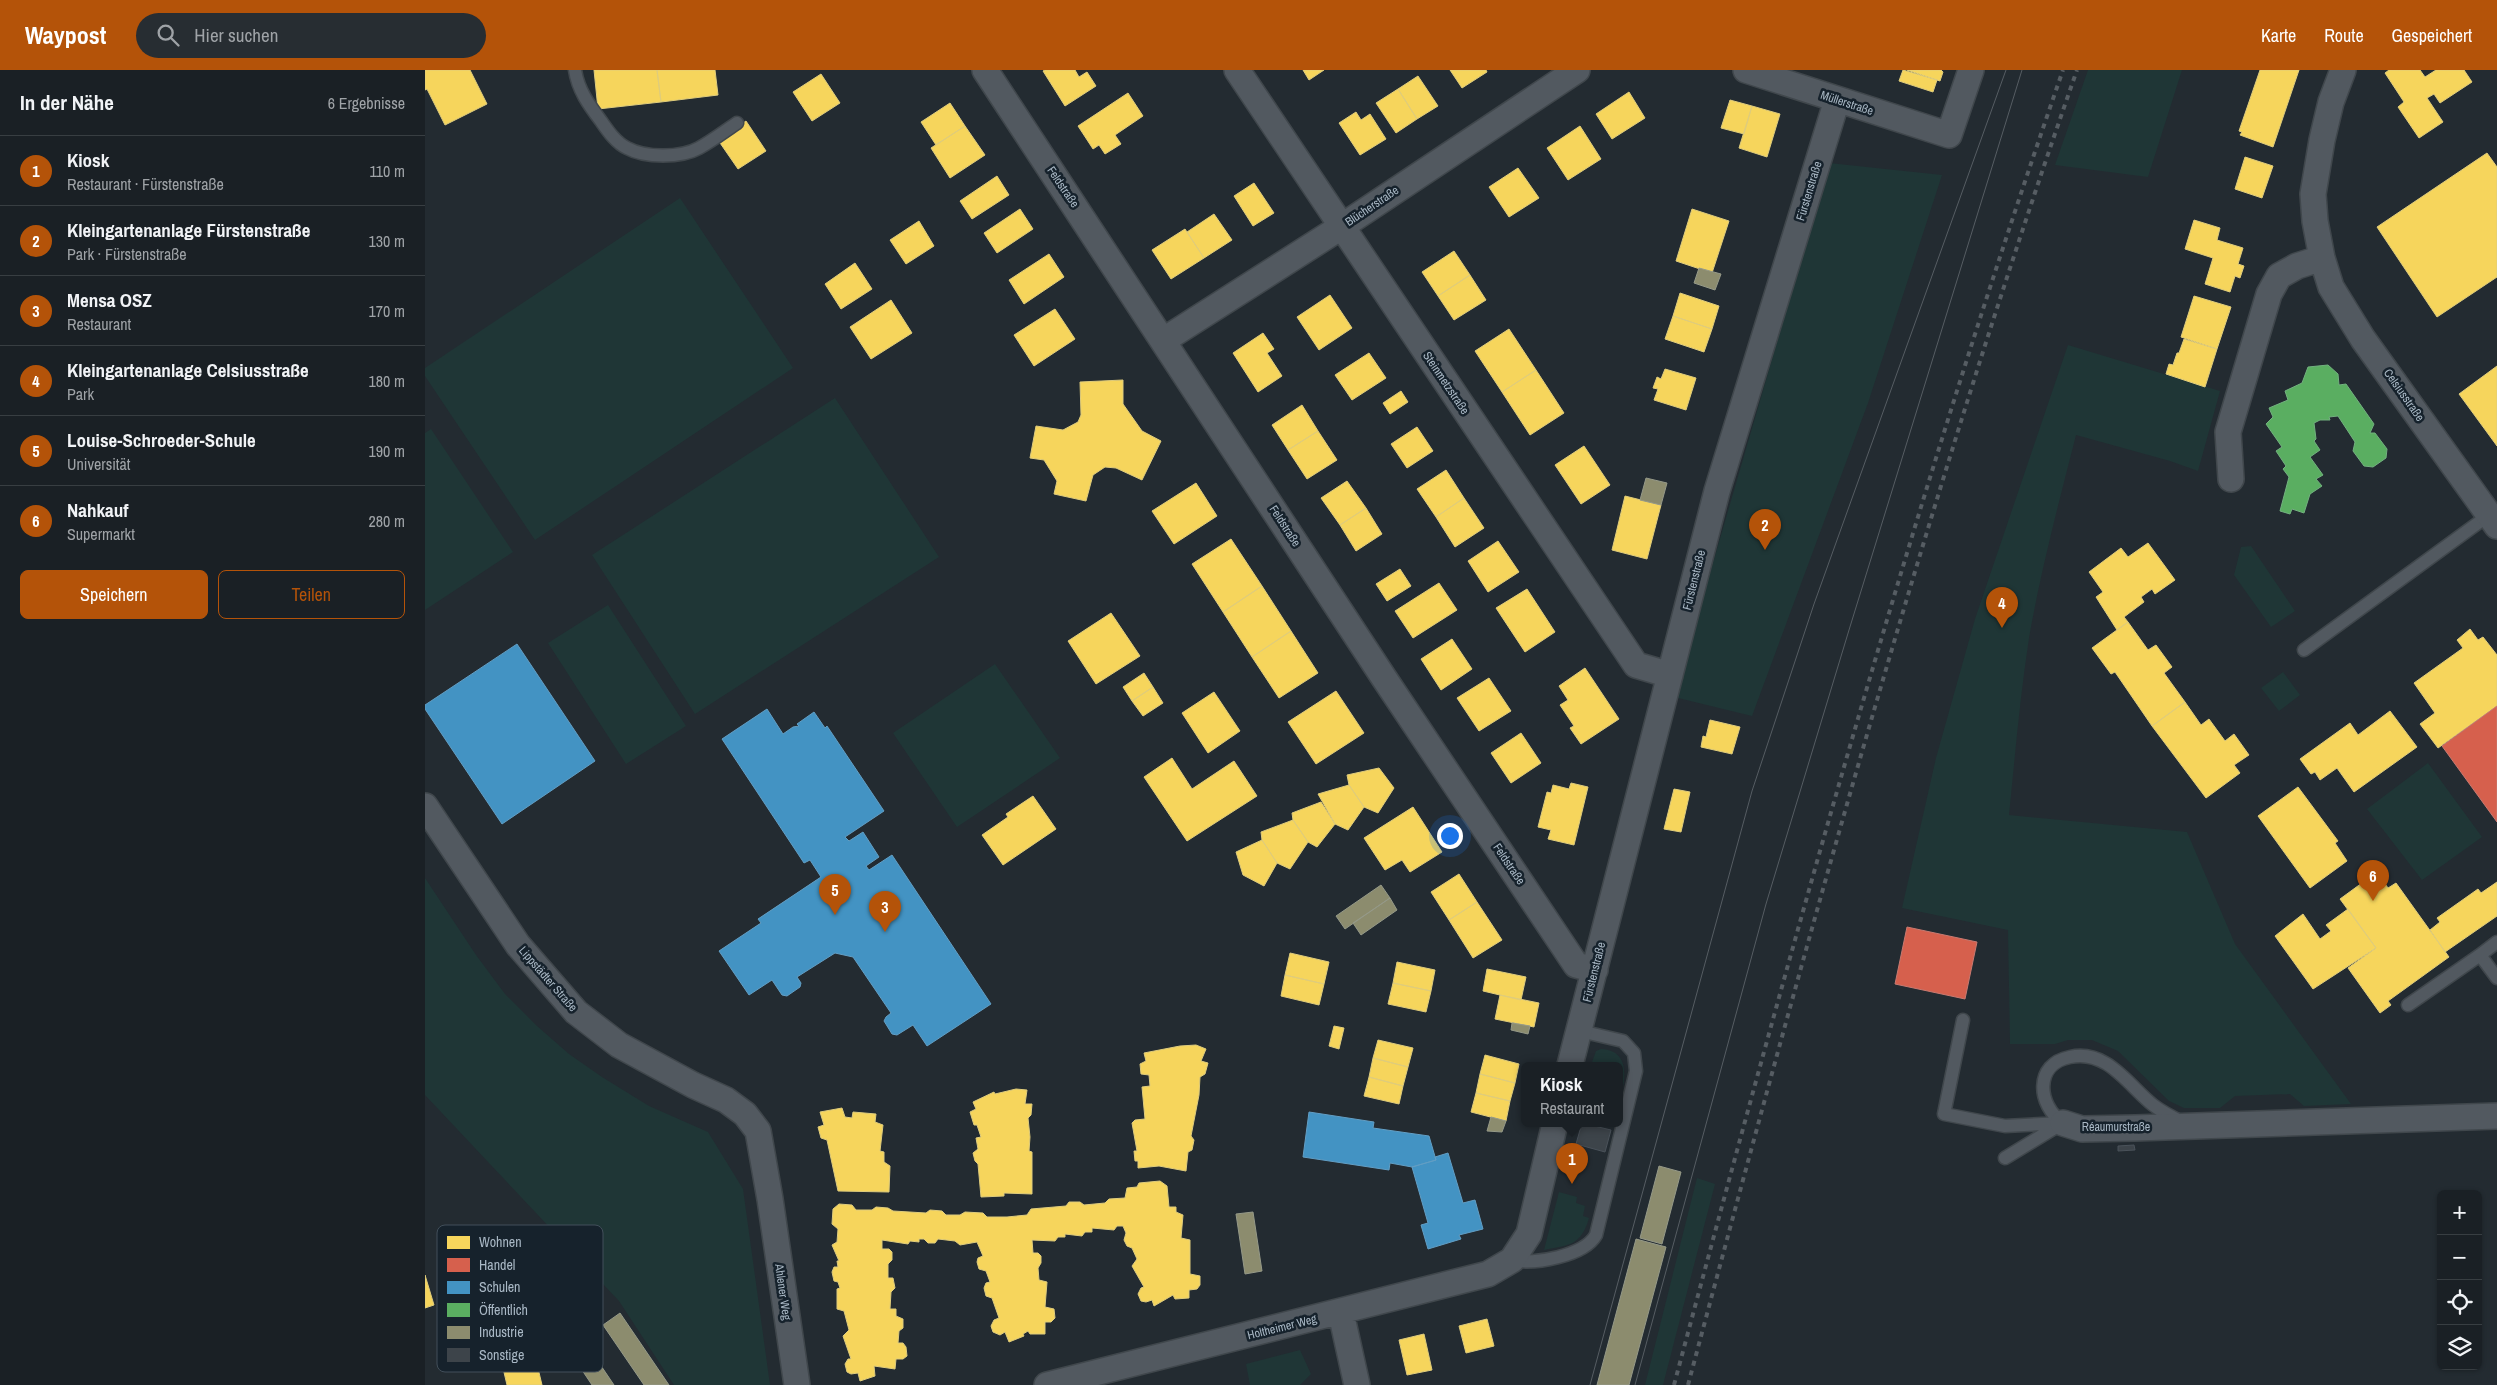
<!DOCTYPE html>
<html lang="de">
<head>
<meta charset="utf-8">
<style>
  body { margin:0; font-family:"Archivo Narrow",sans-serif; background:#272d32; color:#f1f3f6 }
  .controls { position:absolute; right:15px; bottom:15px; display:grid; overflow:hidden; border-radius:8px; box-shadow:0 1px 4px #0004 }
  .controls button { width:45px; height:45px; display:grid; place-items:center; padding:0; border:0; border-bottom:1px solid #383e42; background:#1a2025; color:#f1f3f6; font:25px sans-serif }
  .you { position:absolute; left:1024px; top:765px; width:18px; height:18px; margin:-12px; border:4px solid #fff; border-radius:50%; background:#1a73e8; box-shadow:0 0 0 8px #1a73e833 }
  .badge { display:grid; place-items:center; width:32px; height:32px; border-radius:50%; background:#b45309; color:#fff; font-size:16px; font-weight:700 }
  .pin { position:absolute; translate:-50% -41px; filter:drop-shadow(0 1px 2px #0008) }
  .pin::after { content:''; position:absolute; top:26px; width:18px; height:15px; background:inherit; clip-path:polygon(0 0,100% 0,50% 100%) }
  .popup { position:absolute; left:1096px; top:992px; width:102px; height:65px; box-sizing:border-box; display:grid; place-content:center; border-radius:8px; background:#1a2025; filter:drop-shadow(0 1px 4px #0005); font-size:16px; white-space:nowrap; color:#9fa3a7 }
  .popup b { font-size:19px; color:#f1f3f6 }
  .popup::after { content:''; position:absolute; left:50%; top:100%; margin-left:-10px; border:10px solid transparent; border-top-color:#1a2025 }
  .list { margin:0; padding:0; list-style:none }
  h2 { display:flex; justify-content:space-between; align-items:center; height:65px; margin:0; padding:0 20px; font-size:21px }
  h2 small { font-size:16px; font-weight:400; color:#9fa3a7 }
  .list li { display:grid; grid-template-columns:32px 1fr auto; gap:15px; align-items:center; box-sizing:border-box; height:70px; padding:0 20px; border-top:1px solid #383e42 }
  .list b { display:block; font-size:19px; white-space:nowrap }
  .list p { margin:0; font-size:16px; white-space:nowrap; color:#9fa3a7 }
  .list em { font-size:16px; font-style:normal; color:#9fa3a7 }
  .actions { display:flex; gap:10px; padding:15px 20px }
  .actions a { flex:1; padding:11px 0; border:1px solid #b45309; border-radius:8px; text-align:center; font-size:18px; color:#b45309 }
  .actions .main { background:#b45309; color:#fff }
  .icon { flex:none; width:28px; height:28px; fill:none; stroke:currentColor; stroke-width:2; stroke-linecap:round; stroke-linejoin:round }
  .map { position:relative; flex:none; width:2072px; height:1315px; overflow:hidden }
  header { display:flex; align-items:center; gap:30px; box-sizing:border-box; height:70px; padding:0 25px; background:#b45309; color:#fff }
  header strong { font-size:24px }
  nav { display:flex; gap:28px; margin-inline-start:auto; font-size:18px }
  .search { width:350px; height:45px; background:#272d32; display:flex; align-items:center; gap:12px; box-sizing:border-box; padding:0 18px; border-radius:28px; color:#9fa3a7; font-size:19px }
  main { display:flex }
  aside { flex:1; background:#1a2025 }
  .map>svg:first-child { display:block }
</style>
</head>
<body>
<header>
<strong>Waypost</strong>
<div class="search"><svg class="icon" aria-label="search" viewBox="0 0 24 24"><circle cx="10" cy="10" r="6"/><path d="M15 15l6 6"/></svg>Hier suchen</div>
<nav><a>Karte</a><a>Route</a><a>Gespeichert</a></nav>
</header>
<main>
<aside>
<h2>In der Nähe<small>6 Ergebnisse</small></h2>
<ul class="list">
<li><span class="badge">1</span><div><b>Kiosk</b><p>Restaurant · Fürstenstraße</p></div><em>110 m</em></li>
<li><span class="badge">2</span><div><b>Kleingartenanlage Fürstenstraße</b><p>Park · Fürstenstraße</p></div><em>130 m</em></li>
<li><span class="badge">3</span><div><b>Mensa OSZ</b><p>Restaurant</p></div><em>170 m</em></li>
<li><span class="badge">4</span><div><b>Kleingartenanlage Celsiusstraße</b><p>Park</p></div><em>180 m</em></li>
<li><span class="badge">5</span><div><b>Louise-Schroeder-Schule</b><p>Universität</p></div><em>190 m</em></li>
<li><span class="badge">6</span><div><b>Nahkauf</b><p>Supermarkt</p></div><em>280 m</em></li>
</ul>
<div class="actions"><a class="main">Speichern</a><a>Teilen</a></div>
</aside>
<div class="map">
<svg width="2072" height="1315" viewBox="0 0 2072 1315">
  <rect width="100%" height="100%" fill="#232b31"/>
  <path fill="#1f3636" d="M1663 0H1757L1723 107 1630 95Z
    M1404 93 1517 105 1443 333 1327 646 1249 627Z
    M255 128 368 298 110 470 0 306V298Z
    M1643 275 1795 321 1773 401 1745 391 1651 365C1634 432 1616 499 1604 568 1595 627 1590 686 1584 745L1762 762 1810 874 1926 1034 1879 1036 1865 1024 1810 1026 1795 1038H1759L1744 1031 1693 981 1667 970H1643L1630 974H1585L1583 860 1477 838 1511 688 1550 549Z
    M410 328 514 487 270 644 167 485Z
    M6 359 88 482 0 540V363Z
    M1826 476 1870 541 1846 557 1809 505 1816 477Z
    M183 535 261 656 201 694 123 573Z
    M570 594 635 688 532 757 468 663Z
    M1858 602 1875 625 1854 641 1836 618Z
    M2003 693 2057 767 1997 810 1942 739Z
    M0 808 51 885 80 924 112 956 144 984 177 1007 224 1036 283 1062 318 1119 345 1315H249L194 1231 0 1025Z
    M1176 979C1201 980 1202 1002 1197 1021L1195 1020 1194 995H1166L1171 981Z
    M1272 1108 1290 1114 1238 1315H1220Z
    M1134 1122 1152 1127 1151 1133 1160 1136 1158 1146 1164 1148C1156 1176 1144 1175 1119 1180Z
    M875 1280 886 1304 875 1315H825L821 1294Z"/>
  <path fill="#f6d55c" stroke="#dfcc7c" d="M0 0H45L62 34 20 55 2 19 0 20Z
    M169 0H232L236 32 173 39Z
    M232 0H290L293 25 236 32Z
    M620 0H650L654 7 662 2 671 16 640 36 618 1Z
    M878 0H899L884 10Z
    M1025 0H1061L1062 2 1037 18Z
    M1478 0 1512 10 1508 22 1474 11Z
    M1482 0H1516L1518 2 1515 11Z
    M1835 0H1874L1848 77 1815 65 1817 62 1814 61Z
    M1964 0H1995L2000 7 2011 0H2039L2047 12 2015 33 2009 24 2002 28 2018 52 1994 68 1973 37 1979 32 1960 3Z
    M396 4 415 33 387 51 368 22Z
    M993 6 1013 36 992 49 973 19Z
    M973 19 992 49 971 63 951 33Z
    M1204 22 1220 48 1187 69 1171 44Z
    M703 23 718 46 690 65 696 74 680 84 674 75 668 79 653 56Z
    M1305 30 1327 36 1319 64 1296 58Z
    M525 33 540 56 511 75 496 52Z
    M1327 36 1355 44 1342 87 1314 78Z
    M931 42 936 50 945 44 961 69 935 85 914 53Z
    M321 51 341 81 313 99 293 70Z
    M540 56 560 85 525 108 506 78Z
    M1155 56 1176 89 1143 110 1122 78Z
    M2062 83 2072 97V207L2012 247 1952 157Z
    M1820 87 1848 96 1837 128 1810 119Z
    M1093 98 1114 128 1084 147 1064 117Z
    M572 106 584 125 547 149 535 131Z
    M829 113 849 143 828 156 809 126Z
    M595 139 608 159 572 183 559 163Z
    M1267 139 1304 151 1287 203 1251 191Z
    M789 144 807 170 779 188 762 162Z
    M1769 150 1795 158 1792 170 1818 178 1813 194 1819 196 1815 208 1810 206 1805 222 1780 214 1788 188 1760 179Z
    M494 151 509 176 481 194 465 170Z
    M760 159 779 188 746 209 727 180Z
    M1029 181 1045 205 1013 226 997 202Z
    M624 184 639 207 599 234 584 210Z
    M430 193 447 219 416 239 400 214Z
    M1045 205 1061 230 1029 250 1013 226Z
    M1255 223 1294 236 1287 259 1248 246Z
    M905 225 927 258 894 280 872 247Z
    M1769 226 1806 237 1792 279 1756 267Z
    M466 230 487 263 446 289 425 257Z
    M630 239 650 269 609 296 589 265Z
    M1248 246 1287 259 1279 282 1240 269Z
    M1084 259 1111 300 1077 322 1050 281Z
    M838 263 849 279 842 283 857 306 833 322 808 283Z
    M1759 269 1792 279 1780 317 1741 304 1744 294 1748 295 1752 283H1754Z
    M944 283 961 308 927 330 910 305Z
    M2072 296V376L2034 324Z
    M1240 299 1271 308 1261 340 1229 330 1233 319 1228 318 1232 307 1236 309Z
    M1111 300 1139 343 1105 365 1077 322Z
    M698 310V334L717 361 736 371 717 410 691 398 680 397 668 405 661 431 629 424 632 411 619 390 605 388 611 356 638 360 653 352 656 345 655 312Z
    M976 321 983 332 965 344 958 333Z
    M877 335 893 361 863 380 847 355Z
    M992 357 1008 381 982 398 966 374Z
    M893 361 912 390 882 409 863 380Z
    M1159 376 1185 415 1156 434 1130 395Z
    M1021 400 1039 428 1011 447 992 419Z
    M922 411 941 438 915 455 896 428Z
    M771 413 792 446 749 474 727 441Z
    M1200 426 1236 435 1222 489 1187 480Z
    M1039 428 1059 458 1030 477 1011 447Z
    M941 438 957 464 931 481 915 455Z
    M806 469 837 516 798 542 767 494Z
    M1073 471 1094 502 1063 522 1043 491Z
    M1723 473 1750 510 1730 524 1727 519 1716 527 1719 532 1699 547 1703 552 1692 560 1671 527 1678 522 1664 502 1696 478 1703 487Z
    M975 499 986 516 962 531 951 514Z
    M1014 513 1032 540 988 568 970 541Z
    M837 516 866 561 827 587 798 542Z
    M1102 519 1130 562 1100 582 1071 538Z
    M686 543 715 586 671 614 643 571Z
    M1703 552 1723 580 1731 575 1747 597 1739 603 1760 632 1727 656 1690 602 1686 604 1667 578Z
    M2045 559 2053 570 2058 567 2072 585V636L2013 678 1995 654 2010 643 1989 613 2038 578 2032 570Z
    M866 561 893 603 854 628 827 587Z
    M1027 569 1047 599 1016 620 996 589Z
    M1160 598 1194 649 1156 674 1145 658 1149 656 1135 635 1143 630 1134 616Z
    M719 603 728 617 707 631 698 617Z
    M1064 608 1086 641 1054 661 1032 628Z
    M728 617 738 633 718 646 707 631Z
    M911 621 939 663 891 694 863 652Z
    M789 622 815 661 783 683 757 643Z
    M1760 632 1776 655 1784 649 1800 671 1809 664 1824 685 1809 695 1815 703 1781 728 1727 656Z
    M1965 641 1992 677 1929 722 1912 698 1895 710 1890 702 1886 704 1875 689 1925 653 1933 665Z
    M1285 650 1315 657 1307 684 1276 677 1278 666 1281 667Z
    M1096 663 1116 693 1086 713 1066 683Z
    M747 688 767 719 809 691 832 726 762 771 719 707Z
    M954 698 969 718 953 743 939 737 924 715 922 705Z
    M1146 713 1163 717 1149 775 1123 769 1126 760 1113 757 1122 722 1126 723 1128 715 1144 719Z
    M924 715 939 737 923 760 910 754 893 724Z
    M1873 717 1913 771 1910 773 1922 791 1885 818 1833 746Z
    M1249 719 1265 722 1256 762 1239 759Z
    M608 726 631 759 578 795 557 765 583 747 581 744Z
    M896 732 910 754 892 777 883 772 868 750 867 743Z
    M988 737 1017 782 985 802 977 790 960 800 939 768Z
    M868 750 883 772 865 799 852 793 837 770 836 762Z
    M837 770 852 793 839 816 818 805 811 782Z
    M1952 802 1963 818 1971 813 2024 887 1963 931 1966 935 1955 943 1923 898 1951 878 1915 829Z
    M1034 804 1052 832 1024 850 1006 822Z
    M2072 812V846L2020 882 2005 860 2015 852 2012 848 2053 819 2056 823Z
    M1052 832 1077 870 1048 888 1024 850Z
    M1923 839 1951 878 1888 919 1850 866 1878 844 1895 869 1906 861 1901 855Z
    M865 883 904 892 899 914 860 905Z
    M972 892 1010 900 1006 921 968 913Z
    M1062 899 1101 907 1096 930 1058 921Z
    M860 905 899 914 894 935 856 926Z
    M968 913 1006 921 1001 942 963 934Z
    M1075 925 1114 933 1109 957 1070 949Z
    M909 956 919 958 914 979 904 976Z
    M953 970 988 978 983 997 948 988Z
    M771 975 781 979 776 991 783 993 780 1004 775 1007 774 1025 766 1066 769 1070 767 1080 763 1082 761 1101 734 1096 713 1098V1091H710L709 1081H712L707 1053 710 1050 720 1049 717 1017 725 1016 724 1005 716 1004 715 994 721 991 719 983 755 976Z
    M1060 985 1094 994 1090 1013 1055 1004Z
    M948 988 983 997 978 1016 944 1007Z
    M1055 1004 1090 1013 1085 1031 1051 1023Z
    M944 1007 978 1016 974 1034 939 1026Z
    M591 1019 602 1020 600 1034H607L606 1045 603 1048 605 1067 604 1081 607 1082V1124L579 1123V1126L556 1127 553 1094 550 1091 548 1083 553 1079 551 1068 556 1067 552 1055H549L545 1042 551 1039 548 1032 569 1022 570 1024Z
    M1051 1023 1085 1031 1081 1051 1046 1042Z
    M417 1038 420 1047 427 1048 428 1042 451 1044 450 1052 458 1055 455 1081 459 1082V1092L465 1096 464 1122 413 1121 402 1070 396 1068 393 1057 399 1055 395 1042Z
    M735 1111 742 1116 744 1137H751V1142L758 1145 756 1168 765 1170V1204L775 1206V1215L772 1219 764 1220V1228L750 1229 748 1225 729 1236 727 1230 721 1232 716 1231 713 1224 716 1218 719 1217 707 1196 712 1189 707 1178 702 1176 699 1170 701 1163 698 1156H692L689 1160 667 1158V1162H660L657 1166 640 1164V1167H633L630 1171 607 1170 608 1183H613L616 1186V1193L613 1198 614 1210 622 1212 620 1237 629 1239 630 1248 626 1252H620V1264H605L603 1261 598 1264 599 1266 584 1272 580 1262 575 1265 568 1262 566 1256 569 1250 574 1248 567 1228 561 1226 559 1218 561 1213 565 1212 561 1201 554 1199 552 1192 553 1188 558 1186 552 1172 535 1175 530 1171 513 1169 510 1173H503L499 1169H494V1172L485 1171 483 1174 457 1170V1179H464L467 1182V1190L463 1194V1208H468L470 1218 466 1222 465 1239H471V1246L478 1249V1258L474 1261 473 1273H478L481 1277 482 1286 478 1289H471L470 1299 449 1296 450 1306 435 1311 433 1303 426 1304 422 1302 420 1294 423 1289H426L418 1266 424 1260 419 1241 412 1239V1219L415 1218 413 1212 409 1211 407 1202 409 1197H413L412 1191H414L407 1175 412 1172 413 1159 407 1154 408 1139 414 1134 427 1135 431 1140H447L451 1137 463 1138 468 1141 501 1143 505 1140 517 1141 521 1145H535L540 1142 558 1143 562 1147H582L602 1145 606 1139 641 1136 644 1132H655L659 1135 680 1133 684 1129 700 1128 702 1118 712 1117 714 1113Z
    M82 1177 85 1194 59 1200 56 1183Z
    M0 1205 9 1235 0 1238Z
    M98 1232 111 1290 78 1298 64 1240Z
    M1062 1249 1069 1276 1041 1283 1034 1256Z
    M999 1264 1007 1300 982 1305 974 1270Z
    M111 1290 117 1315H82L78 1298Z"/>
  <path fill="#d6604d" stroke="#c87a71" d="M2072 636V752L2017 676Z
    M1482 857 1552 872 1540 929 1470 914Z"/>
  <path fill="#4393c3" stroke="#629ec4" d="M92 574 170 691 77 754 0 639V635Z
    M342 639 358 664 368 657 374 656 372 654 389 642 400 658 402 656 459 741 420 767 424 771 438 762 454 787 441 796 444 800 467 785 566 934 502 976 488 955 472 965 467 964 459 951 461 947 466 943 428 887 410 883 372 907 376 913 375 917 362 926 357 925 347 910 324 925 294 881 336 853 333 849 396 807 385 790 379 793 297 669Z
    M884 1042 949 1052 948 1058 1004 1066 1011 1090 987 1097 965 1093 964 1100 878 1087Z
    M1023 1083 1038 1133 1050 1130 1058 1159 1034 1165 1036 1169 1003 1179 996 1155 1003 1153 987 1097 1011 1090 1010 1087Z"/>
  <path fill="#5aae61" stroke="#72b17f" d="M1903 295 1913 304 1914 315 1921 314 1949 354 1945 363H1950L1962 379 1961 388 1948 397 1939 396 1928 381 1930 372 1913 346 1904 347 1905 350H1895L1889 353 1891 369 1889 371 1895 380 1885 387 1898 405 1891 409 1897 416 1885 424 1879 443 1867 439 1865 444 1855 441 1864 407 1858 399 1861 396 1851 381 1857 377 1841 354 1848 347 1844 338 1863 330 1860 321 1877 313 1883 297Z"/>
  <path fill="#8c8c6e" stroke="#959988" d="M1274 198 1296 204 1290 220 1269 213Z
    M1221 408 1242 413 1236 435 1215 430Z
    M956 815 965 828 920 859 911 846Z
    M965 828 972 840 936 865 928 853Z
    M1087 953 1105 956 1103 964 1086 960Z
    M1066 1047 1081 1051 1077 1062 1062 1061Z
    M1234 1096 1256 1102 1237 1174 1215 1168Z
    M828 1142 837 1201 820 1204 811 1144Z
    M1211 1169 1241 1177 1204 1315H1172Z
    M168 1240 178 1255 162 1266 152 1251Z
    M195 1243 244 1315H219L178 1255Z
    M158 1269 189 1315H167L143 1279Z"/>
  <path fill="#3d444a" stroke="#4a525a" d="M1157 1053 1186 1060 1180 1082 1151 1074Z
    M1709 1075 1710 1080 1693 1081V1076Z"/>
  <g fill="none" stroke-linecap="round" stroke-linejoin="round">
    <g stroke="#40474c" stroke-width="15">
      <path id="lane" d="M150 0C153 20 164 35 176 51 183 61 191 73 202 78 220 88 256 88 274 78 287 71 300 61 312 53
        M1879 580 2064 445
        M2055 885 2072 872
        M1983 935 2055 885 2072 908
        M1538 950 1519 1044 1580 1056 1638 1053
        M1638 1053C1612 1035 1609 994 1645 987 1682 979 1703 1015 1728 1035 1737 1042 1747 1047 1757 1052
        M1580 1088 1636 1054
        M1087 1190C1109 1195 1159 1186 1171 1165L1211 1001 1209 983 1198 971 1155 961"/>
    </g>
    <g stroke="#40474c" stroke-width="28">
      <path id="street" d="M560 0 959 608 1151 895 1170 900
        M812 0 1211 595 1245 605
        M1321 0 1524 65 1546 0
        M1918 0 1906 32 1897 70 1888 124 1890 151 1897 188 1906 217 1938 269 2072 456
        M739 270 916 157 1152 0
        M1806 409 1803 362 1844 224 1854 206 1872 196 1897 188
        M0 736 93 875 151 942 194 975 268 1015 301 1030 320 1044 333 1061 345 1129 372 1315
        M1145 995 1292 421 1412 30
        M1638 1053 1657 1059 1710 1058 2072 1046
        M916 1243 932 1315
        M622 1315 1063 1204 1087 1190 1104 1164 1130 1053"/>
    </g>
    <use href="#lane" stroke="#525960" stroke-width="12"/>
    <use href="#street" stroke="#525960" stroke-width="25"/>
    <path stroke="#565d63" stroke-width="1" d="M1165 1315 1327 721 1389 534 1581 0
      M1210 1315 1341 834 1424 560 1597 0"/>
    <path stroke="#565d63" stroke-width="4" stroke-dasharray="5 5" stroke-linecap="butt" d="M1249 1315C1367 873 1488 432 1638 0
      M1263 1315C1381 873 1501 432 1652 0"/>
  </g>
  <g text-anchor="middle" stroke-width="5" stroke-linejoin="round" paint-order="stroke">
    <g font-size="12" fill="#a9b8c5" stroke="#16222c">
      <text transform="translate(1422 33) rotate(18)" y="4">Müllerstraße</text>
      <text transform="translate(638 117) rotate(56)" y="4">Feldstraße</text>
      <text transform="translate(1384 121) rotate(-73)" y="4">Fürstenstraße</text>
      <text transform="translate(947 136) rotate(-34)" y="4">Blücherstraße</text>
      <text transform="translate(1021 313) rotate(56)" y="4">Steinmetzstraße</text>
      <text transform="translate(1979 325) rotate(55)" y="4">Celsiusstraße</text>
      <text transform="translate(860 456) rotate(57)" y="4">Feldstraße</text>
      <text transform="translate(1269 510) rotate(-76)" y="4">Fürstenstraße</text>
      <text transform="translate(1084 794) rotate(56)" y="4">Feldstraße</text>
      <text transform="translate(1169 902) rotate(-76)" y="4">Fürstenstraße</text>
      <text transform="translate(123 909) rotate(49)" y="4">Lippstädter Straße</text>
      <text x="1691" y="1061">Réaumurstraße</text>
      <text transform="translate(358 1222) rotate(82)" y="4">Ahlener Weg</text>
      <text transform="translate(857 1257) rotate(-14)" y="4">Holtheimer Weg</text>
    </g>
  </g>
  <rect x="12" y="1155" width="166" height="147" rx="8" fill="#16222c" stroke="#424f5a" stroke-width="1"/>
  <rect x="22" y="1166" width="23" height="13" fill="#f6d55c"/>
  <rect x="22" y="1188" width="23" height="14" fill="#d6604d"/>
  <rect x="22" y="1211" width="23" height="13" fill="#4393c3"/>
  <rect x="22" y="1233" width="23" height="14" fill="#5aae61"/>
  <rect x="22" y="1256" width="23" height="13" fill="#8c8c6e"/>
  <rect x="22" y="1278" width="23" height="14" fill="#3d444a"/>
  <g font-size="14" fill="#a9b8c5">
    <text x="54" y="1177">Wohnen</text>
    <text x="54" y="1200">Handel</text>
    <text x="54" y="1222">Schulen</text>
    <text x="54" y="1245">Öffentlich</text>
    <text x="54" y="1267">Industrie</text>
    <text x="54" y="1290">Sonstige</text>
  </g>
</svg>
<div class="controls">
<button>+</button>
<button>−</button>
<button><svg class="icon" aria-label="locate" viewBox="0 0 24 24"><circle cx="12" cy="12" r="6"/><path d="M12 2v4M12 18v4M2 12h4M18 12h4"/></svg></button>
<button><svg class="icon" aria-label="layers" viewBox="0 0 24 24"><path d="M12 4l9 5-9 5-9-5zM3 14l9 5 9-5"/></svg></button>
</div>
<div class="you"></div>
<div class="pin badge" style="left:1147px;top:1114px">1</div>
<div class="popup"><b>Kiosk</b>Restaurant</div>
<div class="pin badge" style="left:1340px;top:480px">2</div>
<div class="pin badge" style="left:460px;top:862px">3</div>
<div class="pin badge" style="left:1577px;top:558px">4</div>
<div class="pin badge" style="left:410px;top:845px">5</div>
<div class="pin badge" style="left:1948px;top:831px">6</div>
</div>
</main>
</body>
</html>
